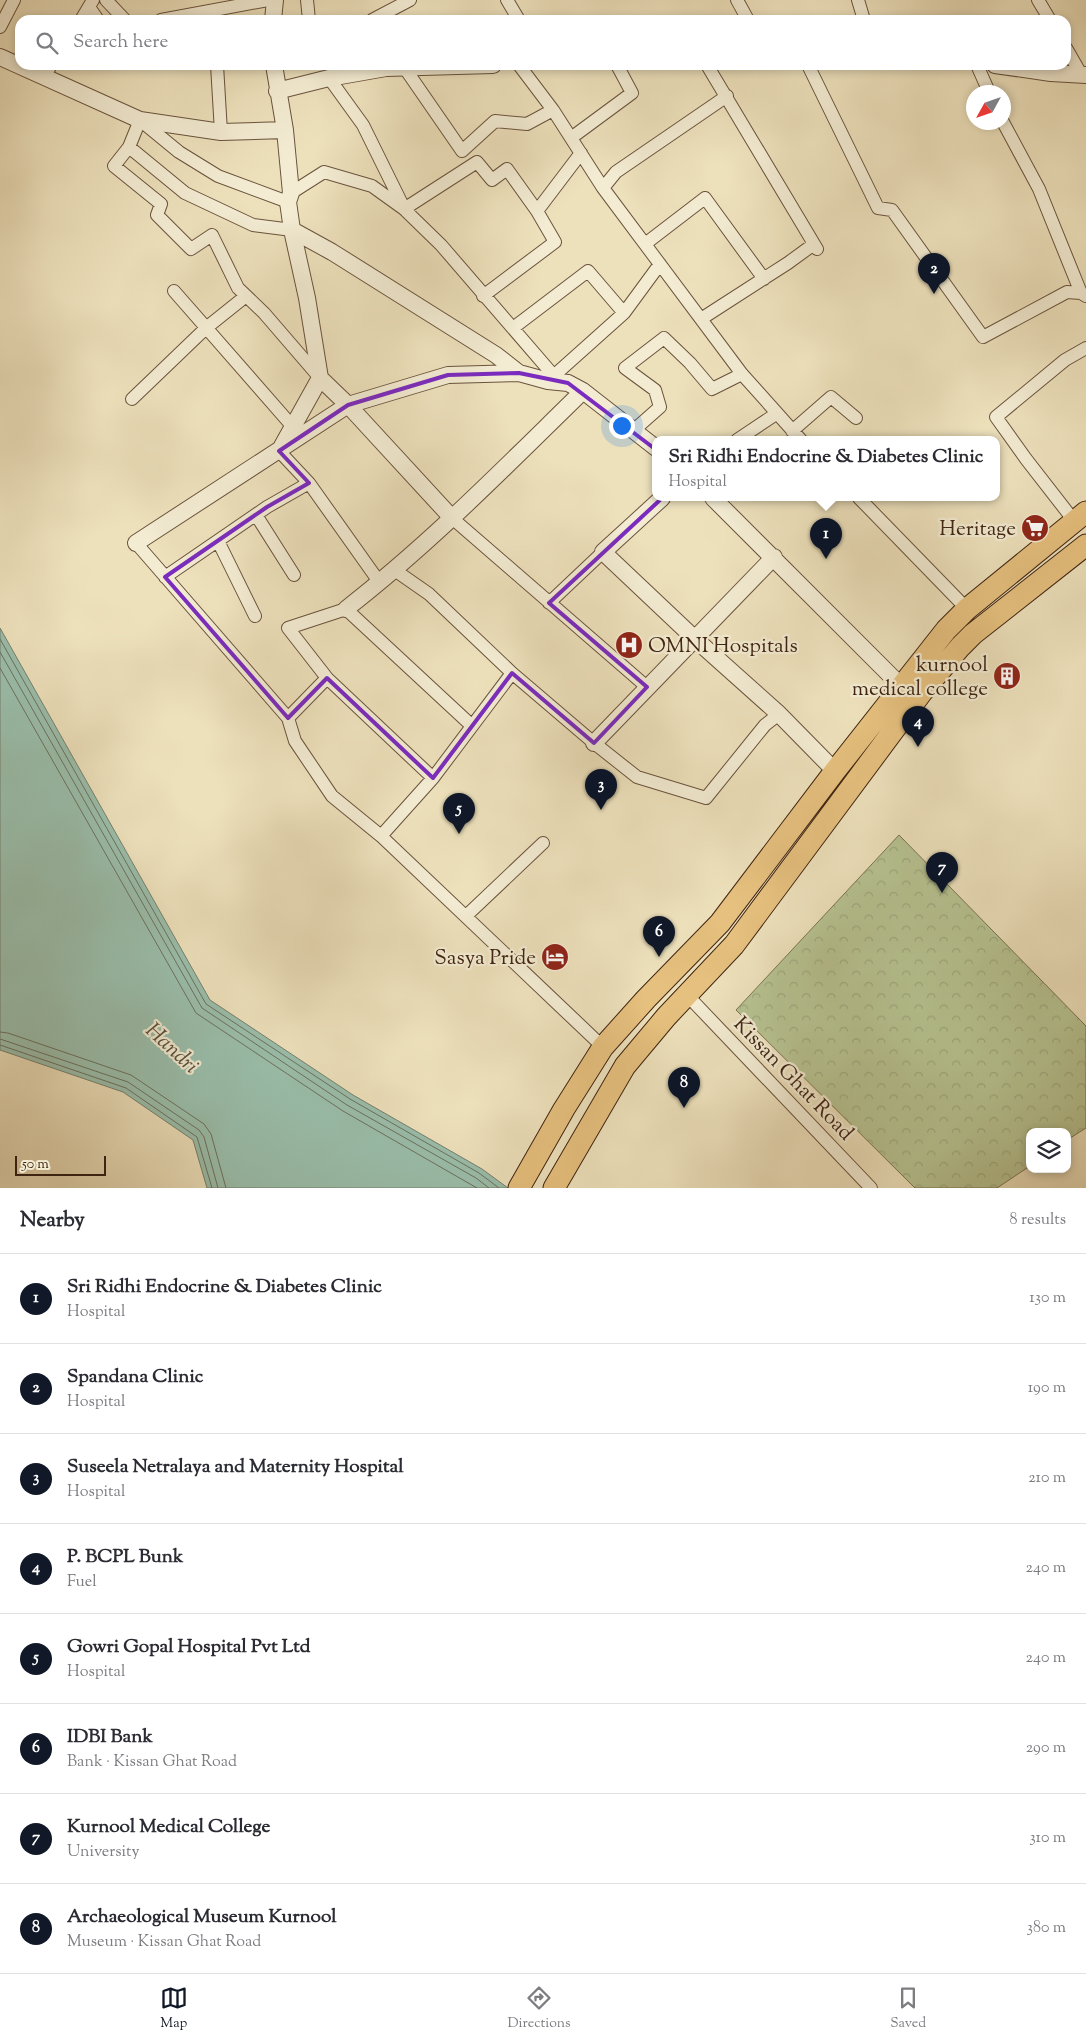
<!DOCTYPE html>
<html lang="en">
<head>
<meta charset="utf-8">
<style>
  body { margin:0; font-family:"Sorts Mill Goudy",serif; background:#f7f7f7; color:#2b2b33 }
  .controls { position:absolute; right:15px; bottom:15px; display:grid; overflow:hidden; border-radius:10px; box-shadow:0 2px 8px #0003 }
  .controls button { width:45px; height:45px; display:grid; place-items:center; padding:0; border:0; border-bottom:1px solid #e1e1e2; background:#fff; color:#2b2b33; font:25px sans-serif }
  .compass { position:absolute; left:966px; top:85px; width:45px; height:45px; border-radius:50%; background:#fff; box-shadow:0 2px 8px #0003; rotate:230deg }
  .scale { position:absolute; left:15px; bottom:12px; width:91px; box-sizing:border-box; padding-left:5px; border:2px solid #3f2412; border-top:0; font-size:14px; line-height:18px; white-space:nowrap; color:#3f2412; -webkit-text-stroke:4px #f3ecd3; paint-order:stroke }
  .you { position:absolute; left:621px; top:425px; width:18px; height:18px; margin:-12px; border:4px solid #fff; border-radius:50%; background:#1a73e8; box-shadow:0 0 0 8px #1a73e833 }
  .badge { display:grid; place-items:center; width:32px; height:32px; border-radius:50%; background:#111827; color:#fff; font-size:16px; font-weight:700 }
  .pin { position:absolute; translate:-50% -41px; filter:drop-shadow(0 1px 2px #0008) }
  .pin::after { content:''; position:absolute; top:26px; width:18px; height:15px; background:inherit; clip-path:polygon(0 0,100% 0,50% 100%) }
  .popup { position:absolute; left:652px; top:436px; width:348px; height:65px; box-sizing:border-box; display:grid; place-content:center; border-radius:10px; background:#fff; filter:drop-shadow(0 1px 4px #0005); font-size:16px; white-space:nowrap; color:#7c7c81 }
  .popup b { font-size:19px; color:#2b2b33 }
  .popup::after { content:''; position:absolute; left:50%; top:100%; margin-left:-10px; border:10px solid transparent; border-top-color:#fff }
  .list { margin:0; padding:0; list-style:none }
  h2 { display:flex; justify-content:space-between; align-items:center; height:65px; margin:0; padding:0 20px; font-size:21px }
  h2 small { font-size:16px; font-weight:400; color:#7c7c81 }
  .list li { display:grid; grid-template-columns:32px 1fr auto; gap:15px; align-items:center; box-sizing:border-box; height:90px; padding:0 20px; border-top:1px solid #e1e1e2 }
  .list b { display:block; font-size:19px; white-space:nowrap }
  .list p { margin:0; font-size:16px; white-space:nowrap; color:#7c7c81 }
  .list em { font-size:16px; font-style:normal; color:#7c7c81 }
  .icon { flex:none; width:28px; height:28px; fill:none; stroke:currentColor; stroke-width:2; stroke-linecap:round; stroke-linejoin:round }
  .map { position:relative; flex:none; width:1086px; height:1188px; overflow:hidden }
  .search { position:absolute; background:#fff; box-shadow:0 2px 8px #0003; left:15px; right:15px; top:15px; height:55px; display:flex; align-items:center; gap:12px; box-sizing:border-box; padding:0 18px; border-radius:15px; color:#7c7c81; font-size:19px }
  .sheet { height:785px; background:#fff }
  nav { display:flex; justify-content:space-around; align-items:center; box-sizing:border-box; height:70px; border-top:1px solid #e1e1e2; background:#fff; font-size:14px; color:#7c7c81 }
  nav a { display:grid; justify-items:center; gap:2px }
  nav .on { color:#111827 }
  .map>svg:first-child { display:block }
</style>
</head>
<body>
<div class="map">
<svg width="1086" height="1188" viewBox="0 0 1086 1188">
  <defs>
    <pattern id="park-crowns" width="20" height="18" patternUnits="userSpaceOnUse" patternTransform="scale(1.25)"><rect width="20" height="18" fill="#b7c392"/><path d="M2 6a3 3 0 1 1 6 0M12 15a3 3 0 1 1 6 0" fill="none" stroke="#9ea77d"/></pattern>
  </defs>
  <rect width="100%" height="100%" fill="#ede1bc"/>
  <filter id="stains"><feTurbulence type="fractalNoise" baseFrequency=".004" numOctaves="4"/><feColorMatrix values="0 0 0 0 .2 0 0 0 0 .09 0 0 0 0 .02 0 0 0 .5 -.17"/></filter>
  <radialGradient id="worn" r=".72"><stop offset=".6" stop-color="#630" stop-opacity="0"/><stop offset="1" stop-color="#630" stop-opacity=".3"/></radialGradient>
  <path fill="url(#park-crowns)" stroke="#7b7452" d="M899 835 1086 1026V1128L1067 1140V1132H1030V1166L997 1188H915L736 1010Z"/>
  <path fill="#9abeab" stroke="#76806e" d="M0 628 210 1000 353 1095 482 1169 508 1188H207L193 1140 123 1092 0 1050Z"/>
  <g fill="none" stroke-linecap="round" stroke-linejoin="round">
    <path stroke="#6c715e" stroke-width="1" d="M0 639 206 1004 350 1099 479 1173 499 1188
      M0 652 202 1008 347 1105 476 1178 489 1188
      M0 668 196 1013 343 1111 477 1188
      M0 1032 8 1033 131 1075 204 1124 211 1134 226 1188
      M0 1039 128 1082 199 1130 204 1137 218 1188
      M0 1045 126 1088 197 1137 212 1188"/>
    <g stroke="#6a533c" stroke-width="14">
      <path id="minor" d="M106 0 125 20
        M307 0 309 20
        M507 0 519 20
        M737 0 748 20
        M858 0 864 20
        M1038 0 1050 20
        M89 7 98 20
        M81 20 93 0
        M161 20 268 0
        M372 20 410 0
        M0 27 14 0
        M1066 48 1081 74
        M217 65 221 132
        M519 65 553 110 603 188 742 374 801 440
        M707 65 817 249
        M808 65 878 208 892 210 983 337 1067 292 1081 293 1086 296
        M977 65 989 92
        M404 67 462 151 495 121 527 124 553 110
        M45 76 51 65
        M329 78 363 125 403 206
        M1003 122 1039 189 1081 293
        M571 138 632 93 617 65
        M129 147 185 193 253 225 292 230
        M603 188 616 172 727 96
        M291 193 324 172 372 186 404 209 441 245 554 376
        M288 202 218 176 179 152 140 120 129 147 114 166 161 204 157 215 191 249 212 235 238 288 264 313 320 378
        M404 209 477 162 492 180 507 169 537 211
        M645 244 705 198 764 279
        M174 291 293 427
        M483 296 555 242 537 211 581 153
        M701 319 788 263 814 244
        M513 328 588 271 624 313
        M548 381 624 313 660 264
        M132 399 206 328 246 296
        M634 430 660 407 655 390 625 368 664 338 690 363 712 389 742 374
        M792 431 831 397 856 418
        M737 440 776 414
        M279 451 309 483 380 583
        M859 498 967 609
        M256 515 294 575
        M452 518 647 687
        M1075 522 1026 459 996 417 1065 360 1086 348
        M218 541 255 616
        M136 543 288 718 295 741 332 796 381 836 603 1047
        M396 571 429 594 512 673 594 743 637 777 706 798 765 725 779 714
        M165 577 267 507 309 483
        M549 603 603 552
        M327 678 433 778
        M288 718 327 678 288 628 346 609 471 725
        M381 836 433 778 512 673
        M466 916 543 843
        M687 995 871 1188"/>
    </g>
    <g stroke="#6a533c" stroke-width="18">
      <path id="tertiary" d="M273 20 275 0
        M0 57 140 120 221 132 285 130
        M274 65 285 130 291 193 288 202 292 230 307 298 320 378 281 448
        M995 65 1051 73 1086 75
        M277 91 329 78 386 68 493 65
        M292 230 332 252 496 355 519 373 548 381 568 383 583 391 656 448
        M320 378 348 405 452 518
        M662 498 603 552 694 638 779 714 835 771
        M713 498 901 686
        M136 543 348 405 448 375 519 373
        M346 609C431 543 506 466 583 391
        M594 743 774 557"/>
    </g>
    <g stroke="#3f2412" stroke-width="23">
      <path id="primary" d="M519 1188 564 1109 603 1047 646 999 720 923 835 771 946 630 967 609 1086 512
        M554 1188 625 1066 666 1017 734 945 922 692 960 647 973 634 1086 545"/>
    </g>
    <use href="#minor" stroke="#f3ecd3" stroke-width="12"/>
    <use href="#tertiary" stroke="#f3ecd3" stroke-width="16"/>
    <use href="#primary" stroke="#e6c07e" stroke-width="21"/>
  </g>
  <path fill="none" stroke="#7b2cbf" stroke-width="4" stroke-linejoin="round" d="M519 373 568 383 688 474 549 603 647 687 594 743 512 673 433 778 327 678 288 718 165 577 267 507 309 483 279 451 348 405 448 375Z"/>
  <defs>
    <g id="supermarket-disc" transform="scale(1.4375)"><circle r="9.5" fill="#8f2418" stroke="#f3ecd3"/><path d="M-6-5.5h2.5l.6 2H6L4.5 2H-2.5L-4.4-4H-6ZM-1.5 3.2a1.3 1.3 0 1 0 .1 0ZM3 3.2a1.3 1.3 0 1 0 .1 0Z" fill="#fff"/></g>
    <g id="hospital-disc" transform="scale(1.4375)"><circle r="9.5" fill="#8f2418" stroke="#f3ecd3"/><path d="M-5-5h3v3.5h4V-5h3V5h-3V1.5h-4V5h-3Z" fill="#fff"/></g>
    <g id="building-disc" transform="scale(1.4375)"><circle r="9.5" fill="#8f2418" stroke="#f3ecd3"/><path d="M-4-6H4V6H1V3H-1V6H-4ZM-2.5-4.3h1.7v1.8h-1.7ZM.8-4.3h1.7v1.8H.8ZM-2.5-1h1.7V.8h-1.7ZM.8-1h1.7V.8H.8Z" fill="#fff"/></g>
    <g id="hotel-disc" transform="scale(1.4375)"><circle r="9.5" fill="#8f2418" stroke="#f3ecd3"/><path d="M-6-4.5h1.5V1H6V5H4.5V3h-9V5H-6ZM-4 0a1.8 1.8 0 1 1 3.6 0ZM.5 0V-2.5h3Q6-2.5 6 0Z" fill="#fff"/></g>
  </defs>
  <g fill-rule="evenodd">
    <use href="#supermarket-disc" x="1035" y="528"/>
    <use href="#hospital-disc" x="629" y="645"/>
    <use href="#building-disc" x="1007" y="676"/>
    <use href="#hotel-disc" x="555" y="957"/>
  </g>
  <g text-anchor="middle" stroke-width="4.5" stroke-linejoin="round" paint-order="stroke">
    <g font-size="21" fill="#3f2412" stroke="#f3ecd3" text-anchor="end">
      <text x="1016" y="535">Heritage</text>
      <text x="648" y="652" text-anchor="start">OMNI Hospitals</text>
      <text x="988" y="671">kurnool<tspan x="988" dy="24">medical college</tspan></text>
      <text x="536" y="964">Sasya Pride</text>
    </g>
    <g font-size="21" fill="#3f2412" stroke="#f3ecd3">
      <text transform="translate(794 1078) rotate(46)" y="7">Kissan Ghat Road</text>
    </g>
    <g font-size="22" font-style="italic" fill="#5a5240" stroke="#f3ecd3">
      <text transform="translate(173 1047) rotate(43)" y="8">Handri</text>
    </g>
  </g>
  <rect width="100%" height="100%" filter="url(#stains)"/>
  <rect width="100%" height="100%" fill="url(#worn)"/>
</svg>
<div class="controls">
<button><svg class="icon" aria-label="layers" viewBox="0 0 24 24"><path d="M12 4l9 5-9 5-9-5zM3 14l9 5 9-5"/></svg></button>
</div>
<svg class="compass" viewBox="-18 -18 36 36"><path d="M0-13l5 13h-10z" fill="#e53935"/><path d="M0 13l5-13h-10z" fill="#7c7c81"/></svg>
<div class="scale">50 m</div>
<div class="you"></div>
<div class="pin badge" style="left:826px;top:559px">1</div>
<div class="popup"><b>Sri Ridhi Endocrine &amp; Diabetes Clinic</b>Hospital</div>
<div class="pin badge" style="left:934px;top:294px">2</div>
<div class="pin badge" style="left:601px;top:810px">3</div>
<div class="pin badge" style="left:918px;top:747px">4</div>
<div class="pin badge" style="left:459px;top:834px">5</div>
<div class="pin badge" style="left:659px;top:957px">6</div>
<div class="pin badge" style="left:942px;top:893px">7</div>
<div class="pin badge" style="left:684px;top:1108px">8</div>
<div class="search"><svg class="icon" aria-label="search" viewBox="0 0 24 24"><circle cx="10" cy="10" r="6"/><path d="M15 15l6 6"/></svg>Search here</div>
</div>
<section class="sheet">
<h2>Nearby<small>8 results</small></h2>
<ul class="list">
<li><span class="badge">1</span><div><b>Sri Ridhi Endocrine &amp; Diabetes Clinic</b><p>Hospital</p></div><em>130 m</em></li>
<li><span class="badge">2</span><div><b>Spandana Clinic</b><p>Hospital</p></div><em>190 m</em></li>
<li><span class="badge">3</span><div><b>Suseela Netralaya and Maternity Hospital</b><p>Hospital</p></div><em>210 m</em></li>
<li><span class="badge">4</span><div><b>P. BCPL Bunk</b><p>Fuel</p></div><em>240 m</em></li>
<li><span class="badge">5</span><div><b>Gowri Gopal Hospital Pvt Ltd</b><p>Hospital</p></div><em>240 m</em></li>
<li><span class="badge">6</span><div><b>IDBI Bank</b><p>Bank · Kissan Ghat Road</p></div><em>290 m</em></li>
<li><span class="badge">7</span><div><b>Kurnool Medical College</b><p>University</p></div><em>310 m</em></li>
<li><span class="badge">8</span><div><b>Archaeological Museum Kurnool</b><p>Museum · Kissan Ghat Road</p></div><em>380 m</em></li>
</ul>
</section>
<nav>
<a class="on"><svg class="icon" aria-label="map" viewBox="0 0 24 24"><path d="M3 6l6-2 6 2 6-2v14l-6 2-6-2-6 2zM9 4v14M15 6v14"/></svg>Map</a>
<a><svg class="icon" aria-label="directions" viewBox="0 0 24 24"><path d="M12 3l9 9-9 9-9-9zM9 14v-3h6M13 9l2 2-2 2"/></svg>Directions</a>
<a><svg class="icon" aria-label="saved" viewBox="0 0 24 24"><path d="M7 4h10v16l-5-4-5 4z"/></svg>Saved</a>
</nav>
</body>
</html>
